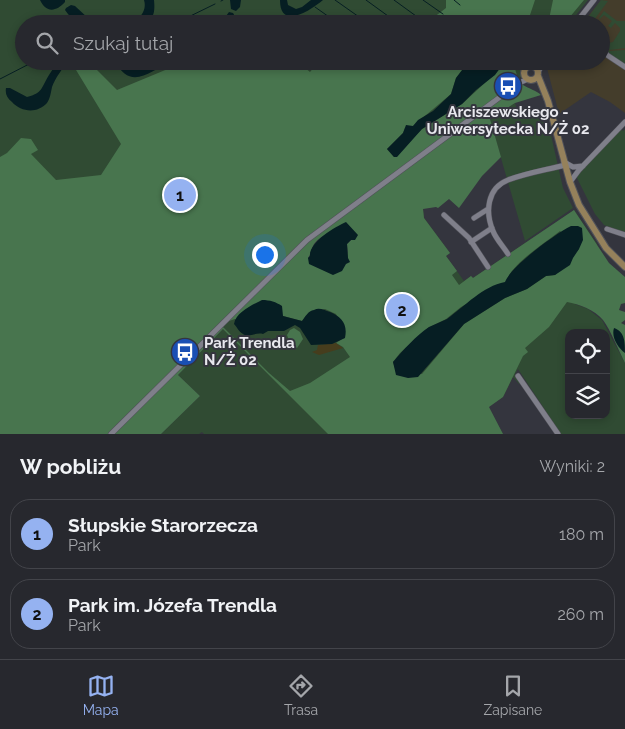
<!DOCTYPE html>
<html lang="pl">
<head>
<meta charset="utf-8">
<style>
  body { margin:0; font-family:Raleway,sans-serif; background:#2f3036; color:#f1f3f6 }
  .controls { position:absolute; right:15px; bottom:15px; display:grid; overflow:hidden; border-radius:10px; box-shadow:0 2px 8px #0003 }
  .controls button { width:45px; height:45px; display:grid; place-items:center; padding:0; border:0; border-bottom:1px solid #43444a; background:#27282e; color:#f1f3f6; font:25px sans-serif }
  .you { position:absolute; left:264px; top:254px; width:18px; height:18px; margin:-12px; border:4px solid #fff; border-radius:50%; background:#1a73e8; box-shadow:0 0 0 8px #1a73e833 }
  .badge { display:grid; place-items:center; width:32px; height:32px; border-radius:50%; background:#95b2f1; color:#111; font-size:16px; font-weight:700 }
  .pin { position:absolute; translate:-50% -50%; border:2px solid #fff; box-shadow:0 1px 5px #0006 }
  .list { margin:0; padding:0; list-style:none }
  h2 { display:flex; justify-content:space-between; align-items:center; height:65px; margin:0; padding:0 20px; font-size:21px }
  h2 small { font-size:16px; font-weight:400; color:#a4a6aa }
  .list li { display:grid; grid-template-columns:32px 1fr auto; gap:15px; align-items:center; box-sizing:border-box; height:70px; margin:0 10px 10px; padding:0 10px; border:1px solid #43444a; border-radius:20px }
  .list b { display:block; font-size:19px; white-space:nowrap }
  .list p { margin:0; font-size:16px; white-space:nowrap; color:#a4a6aa }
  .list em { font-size:16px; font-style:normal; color:#a4a6aa }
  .icon { flex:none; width:28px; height:28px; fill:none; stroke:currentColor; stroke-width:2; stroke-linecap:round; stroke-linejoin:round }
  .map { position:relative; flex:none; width:625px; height:434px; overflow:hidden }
  .search { position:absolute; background:#27282e; box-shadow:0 2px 8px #0003; left:15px; right:15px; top:15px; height:55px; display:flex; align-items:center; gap:12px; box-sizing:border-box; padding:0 18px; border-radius:28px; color:#a4a6aa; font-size:19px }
  .sheet { height:225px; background:#27282e }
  nav { display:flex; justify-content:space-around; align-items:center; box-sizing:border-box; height:70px; border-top:1px solid #43444a; background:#27282e; font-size:14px; color:#a4a6aa }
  nav a { display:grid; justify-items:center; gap:2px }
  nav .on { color:#95b2f1 }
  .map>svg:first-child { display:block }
</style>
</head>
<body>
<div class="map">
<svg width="625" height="434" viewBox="0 0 625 434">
  <rect width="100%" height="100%" fill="#34353e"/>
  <path fill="#443d2b" d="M601 0H625V113L610 102 591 92 559 114 547 68 552 61H601V24H582Z"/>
  <path fill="#304b33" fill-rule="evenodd" d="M0 0H588L569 24H24V61H539L521 77 326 219 107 434H0Z
    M601 0 608 1 594 20 589 16Z
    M604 11 617 21H625V48L610 50 601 43 602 39 608 43 613 42 620 31V28L615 23 611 28 608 26 612 21 604 15 600 19 599 18Z
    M605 47 610 51 625 50V66L610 56Z
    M515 103 520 119 546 113 563 188 573 208 525 241 490 120Z
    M621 129 623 131 625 129V233L604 225 595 214 576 176Z
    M423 209 424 218 450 253 446 256 464 281 471 276 473 278 574 210 597 244 575 304 588 309 602 320 625 363V434H561L518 369 515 374 520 384H519L513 377 503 397 488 407 503 434H204L202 432 199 434H161L200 396 178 375 224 328 223 327 229 321ZM569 333H606V415H569Z"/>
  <path fill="#48754e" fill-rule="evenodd" d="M446 0H535L527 24H425L446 8Z
    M553 0H584L564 24H548Z
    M320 18 329 24H308L304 20Z
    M77 61 81 62 79 67 95 68 117 90 187 61H297L310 72 315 66V61H469L456 78 451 94 413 126 405 128 403 133 387 149 394 157 422 129 462 104 501 68 505 61H513C515 68 517 80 523 85 529 89 536 90 541 95L515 103 490 119 501 157 482 176 459 208 449 199 438 208 436 207 423 209 424 218 450 253 446 256 457 271 452 275 459 285 471 276 473 278 574 210 609 263 625 277V303L621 304 619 310 625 312V320L621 323 625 325V363C619 351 610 329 603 320 595 310 579 304 567 302L549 327 525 348 528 352 523 356 503 397 489 407 503 434H328L223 329 178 375 200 396 161 434H0V157L7 153 21 138 31 139 38 150 31 154 56 180 101 175 121 144 73 65ZM350 227 354 233 351 240 347 244 348 259 341 271 338 272 308 258C311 254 311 249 314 244 322 233 337 230 350 227ZM560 231 579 249 555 275 546 276 527 289 505 298 464 324 422 374 397 375 393 362 400 353 428 328 446 319 461 307 506 282C511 264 545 243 560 231ZM325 309 336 314 345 337 336 343 343 347 350 357 310 383 290 391 269 373 223 327 229 321 235 319 283 316 302 321 309 313Z
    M294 328 300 332 303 339 297 348 290 343 287 335 290 330Z"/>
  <path fill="#463d1d" d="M336 343 343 348 319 355 312 352 317 350 318 345Z"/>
  <path fill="#061e23" d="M40 0H65V2C56 12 46 13 40 0Z
    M144 0H154C156 19 150 24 133 24 141 17 147 10 144 0Z
    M230 0H241L240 7 236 11 231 9Z
    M280 0H287L288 5 296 9 302 7 311 0H323C311 10 280 31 280 0Z
    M71 5 75 6 89 19 104 24C88 24 75 25 65 10L66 8Z
    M229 12 233 13 236 18 234 24H220Z
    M59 61H70C63 66 55 79 52 87 51 92 50 99 47 103 37 114 21 112 12 102 7 98 5 94 6 88H10L27 97C43 93 41 88 49 75 52 70 55 66 59 61Z
    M115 61H126L132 68 137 67 148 61H171C150 72 130 91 115 61Z
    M469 61H505L495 75 476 90 462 104 422 129 397 157H394L387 149 403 133 406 125 413 126 418 120 433 111 451 94 456 78Z
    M346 222 358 235 355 240H351L347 244 348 258 350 262 346 264 342 271 333 275 309 264 308 258 310 256C309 242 335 227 346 222Z
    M571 226H578L582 228 583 240 579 249 573 258 570 265 555 275 546 276 527 289 505 298 464 324 418 377 408 378 396 375 393 362C403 350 416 336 429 327 435 324 441 322 447 319 465 306 483 286 505 282 511 266 555 234 571 226Z
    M262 300C270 300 276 302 282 306L283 316 302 321C305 317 308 311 314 310 319 307 324 310 330 312 341 317 348 323 345 338L332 344 311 345 300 328 295 325 284 331H268L263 334C256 332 248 338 243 334 239 332 237 327 234 324 236 312 252 305 262 300Z
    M614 328C625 332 625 342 625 353 618 348 611 337 614 328Z"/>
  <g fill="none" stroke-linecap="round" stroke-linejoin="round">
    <path stroke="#061e23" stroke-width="1" d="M335 0 369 24
      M366 0 399 24
      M394 0 427 24
      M423 0 443 14
      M454 0 460 5
      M221 1 223 0
      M315 7 339 24
      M174 24 215 4
      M0 79 35 61"/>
    <g stroke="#515259" stroke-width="6">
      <path id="minor" d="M575 24 594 0
        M601 47 607 55 625 67
        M538 72 545 61
        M564 162 573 167 583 166
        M570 182 579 170 625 122
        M444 215 469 238 488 267
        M474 218 488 209
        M607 229 625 235
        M471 242 492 228
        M508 254C503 246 496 239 493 231 485 212 487 188 508 180 526 173 546 170 565 165
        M518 376 558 434
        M111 434 307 240 519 83 528 79"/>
    </g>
    <g stroke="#515259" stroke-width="8">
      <path id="major" d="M524 73a7 7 0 1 1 14 0a7 7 0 1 1-14 0Z
        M538 76 548 101 570 182 579 205 606 248 625 267"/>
    </g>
    <use href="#minor" stroke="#7f7f8a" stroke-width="5"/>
    <use href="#major" stroke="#95815b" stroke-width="6"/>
  </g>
  <defs>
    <g id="bus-disc" transform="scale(1.4375)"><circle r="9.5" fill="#1a4fb4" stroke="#34353e"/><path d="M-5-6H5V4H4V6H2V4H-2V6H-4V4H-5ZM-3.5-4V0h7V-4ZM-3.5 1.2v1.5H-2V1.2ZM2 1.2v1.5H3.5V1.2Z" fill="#fff"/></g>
  </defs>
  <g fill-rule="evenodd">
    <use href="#bus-disc" x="508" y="86"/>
    <use href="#bus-disc" x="185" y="352"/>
  </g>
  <g text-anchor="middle" stroke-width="4" stroke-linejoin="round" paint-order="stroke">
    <g font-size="15" font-weight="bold" fill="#e8e8ee" stroke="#34353e">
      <text x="508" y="117">Arciszewskiego -<tspan x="508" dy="17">Uniwersytecka N/Ż 02</tspan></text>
      <text x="204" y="348" text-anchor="start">Park Trendla<tspan x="204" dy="17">N/Ż 02</tspan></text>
    </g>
  </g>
</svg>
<div class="controls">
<button><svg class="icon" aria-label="locate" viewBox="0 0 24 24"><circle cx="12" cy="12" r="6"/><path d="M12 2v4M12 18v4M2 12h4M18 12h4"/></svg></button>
<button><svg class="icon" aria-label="layers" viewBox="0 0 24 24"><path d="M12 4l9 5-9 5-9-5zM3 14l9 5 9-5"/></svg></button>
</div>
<div class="you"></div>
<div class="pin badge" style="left:180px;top:195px">1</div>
<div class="pin badge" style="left:402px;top:310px">2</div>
<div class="search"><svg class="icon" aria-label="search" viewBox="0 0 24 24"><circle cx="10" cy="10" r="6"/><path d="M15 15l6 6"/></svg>Szukaj tutaj</div>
</div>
<section class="sheet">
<h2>W pobliżu<small>Wyniki: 2</small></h2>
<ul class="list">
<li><span class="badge">1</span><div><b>Słupskie Starorzecza</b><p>Park</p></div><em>180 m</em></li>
<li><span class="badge">2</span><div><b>Park im. Józefa Trendla</b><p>Park</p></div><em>260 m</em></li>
</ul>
</section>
<nav>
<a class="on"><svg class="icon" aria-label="map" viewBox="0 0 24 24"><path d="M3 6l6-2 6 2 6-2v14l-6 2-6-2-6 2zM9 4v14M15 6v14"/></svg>Mapa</a>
<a><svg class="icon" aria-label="directions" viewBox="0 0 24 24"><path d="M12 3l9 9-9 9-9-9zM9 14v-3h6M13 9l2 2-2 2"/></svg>Trasa</a>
<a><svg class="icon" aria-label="saved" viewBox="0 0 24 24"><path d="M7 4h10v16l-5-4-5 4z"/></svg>Zapisane</a>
</nav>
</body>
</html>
